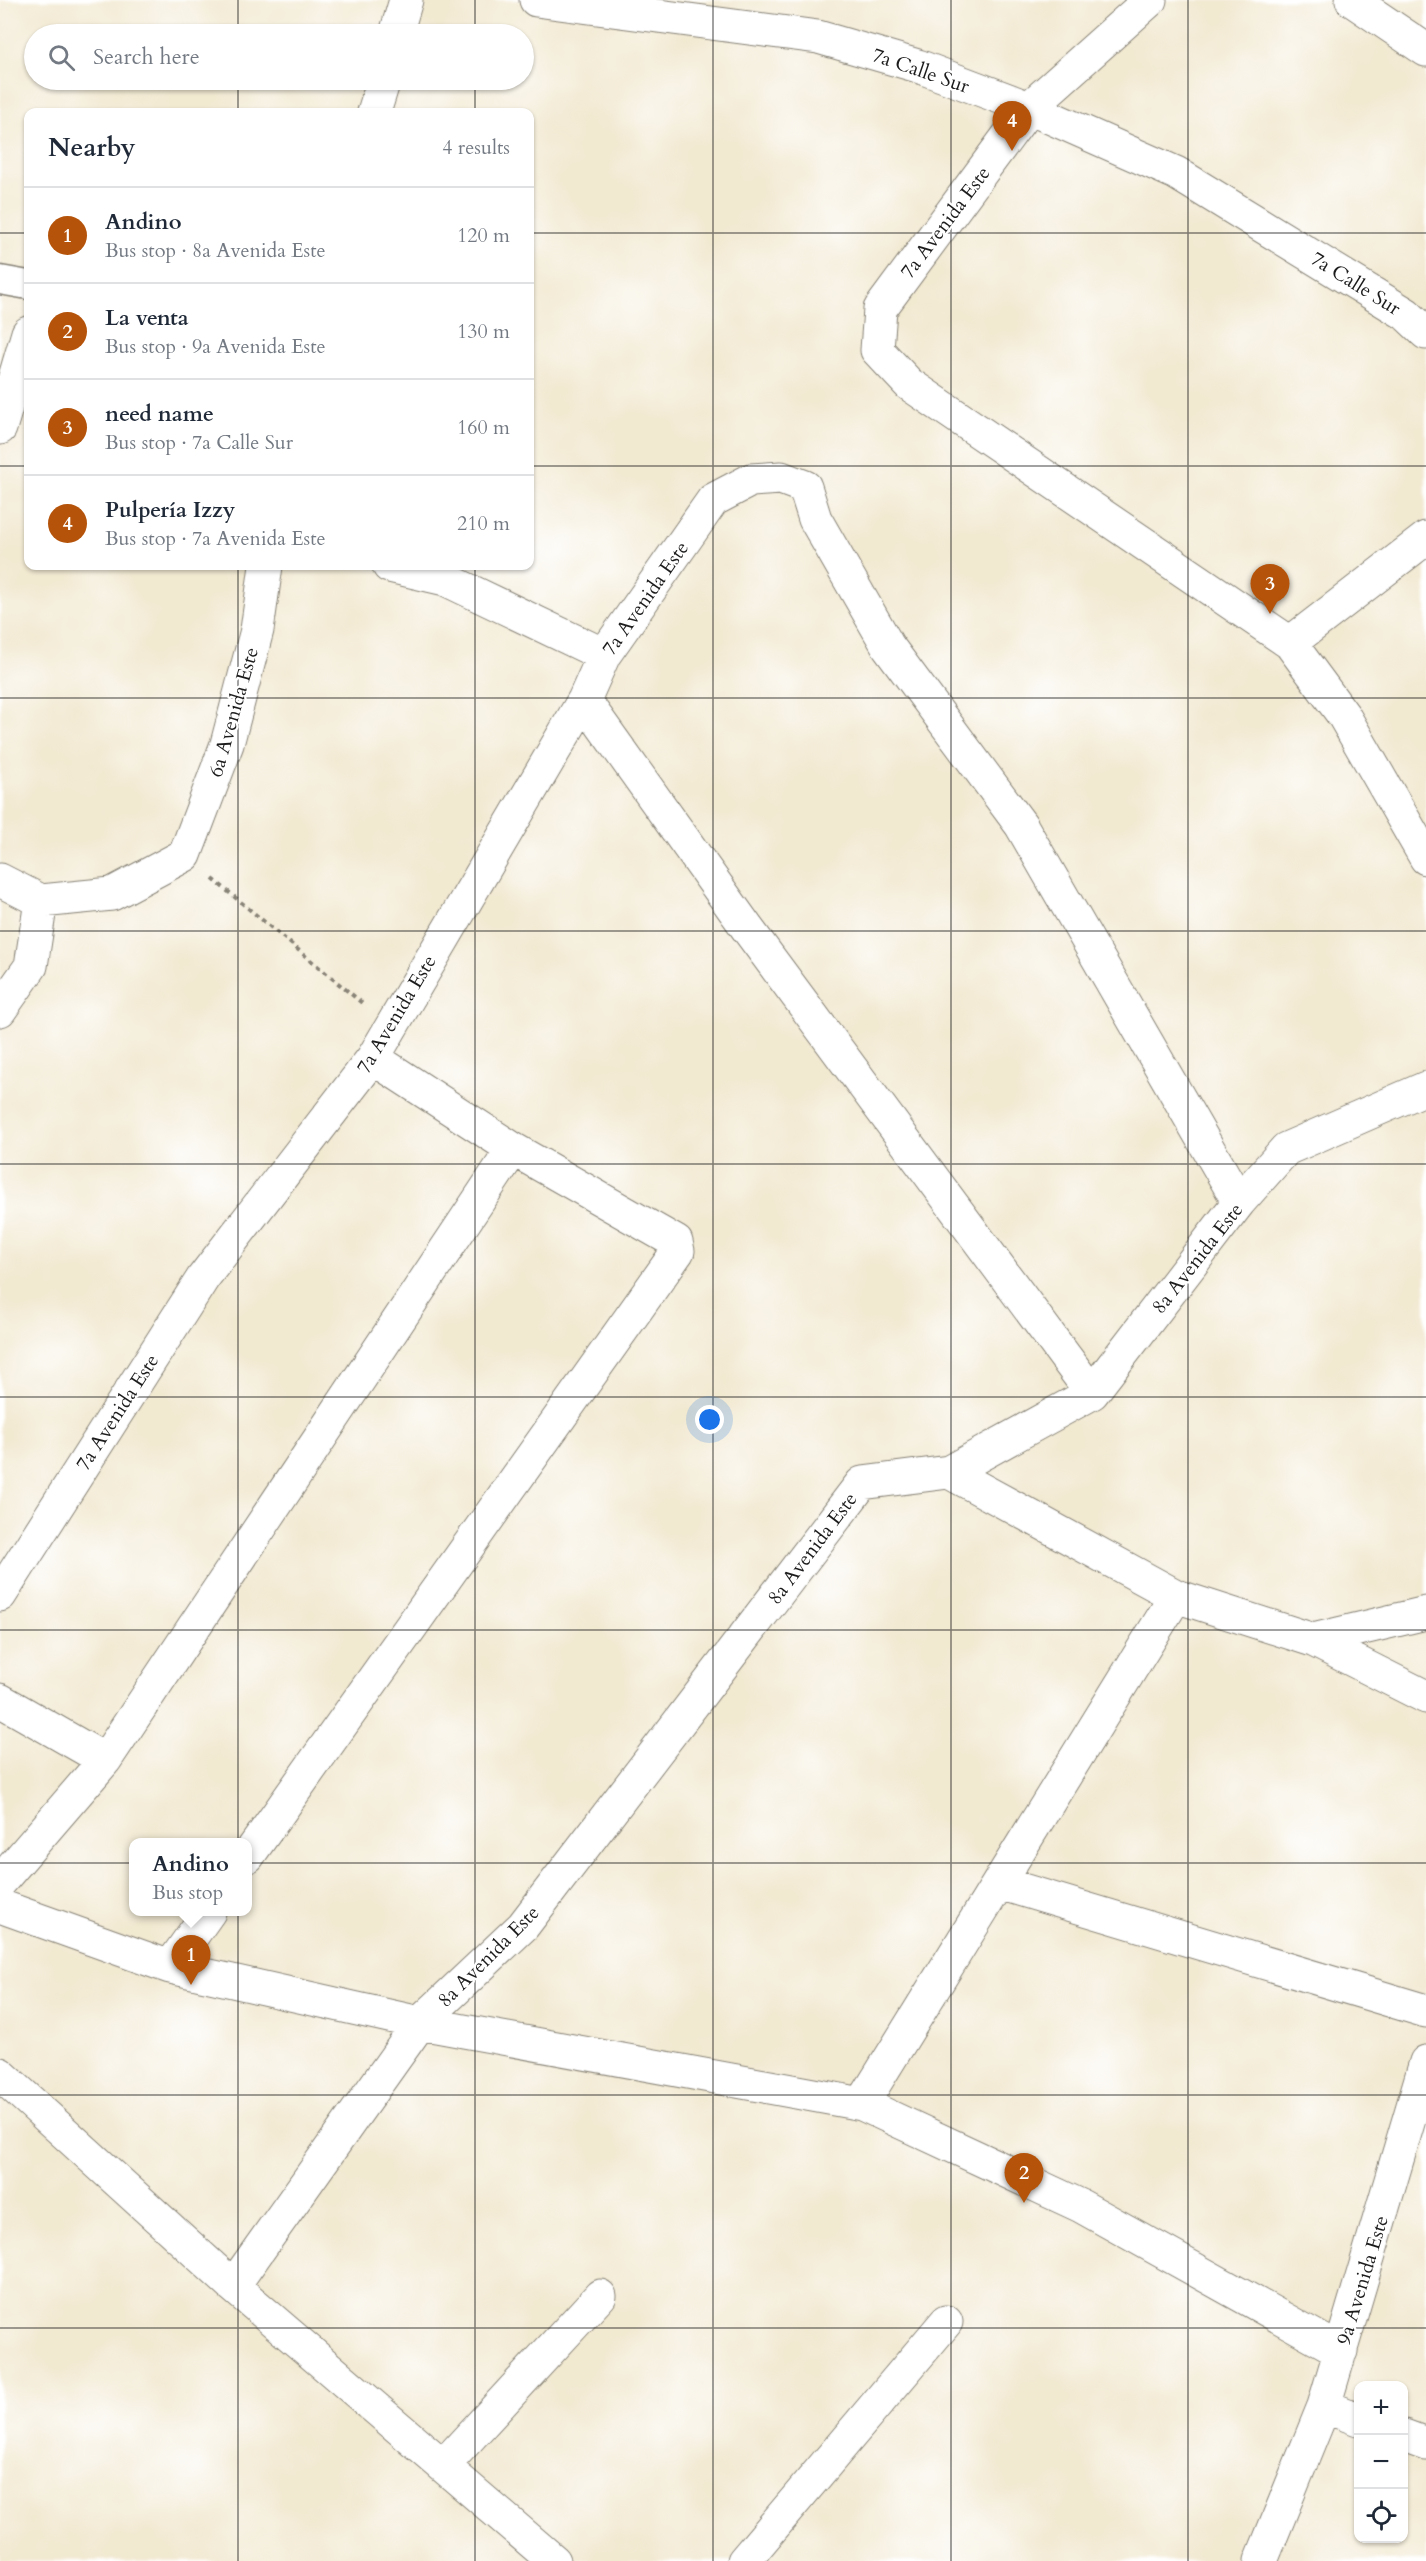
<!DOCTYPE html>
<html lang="en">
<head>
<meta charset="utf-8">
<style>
  body { margin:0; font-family:Cardo,serif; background:#f2f2f3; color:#1f2937 }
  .controls { position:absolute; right:18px; bottom:18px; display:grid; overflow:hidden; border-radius:12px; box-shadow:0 2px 4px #0004 }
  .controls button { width:54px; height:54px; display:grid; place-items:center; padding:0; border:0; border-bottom:2px solid #e0e1e3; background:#fff; color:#1f2937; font:30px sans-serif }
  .you { position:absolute; left:710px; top:1420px; width:21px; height:21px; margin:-15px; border:4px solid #fff; border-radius:50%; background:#1a73e8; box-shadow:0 0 0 9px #1a73e833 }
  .badge { display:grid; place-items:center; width:39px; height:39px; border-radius:50%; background:#b45309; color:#fff; font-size:20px; font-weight:700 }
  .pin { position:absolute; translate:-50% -50px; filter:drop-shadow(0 2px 3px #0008) }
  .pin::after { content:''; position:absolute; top:32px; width:21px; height:18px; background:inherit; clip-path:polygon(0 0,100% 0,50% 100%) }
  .popup { position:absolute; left:129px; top:1838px; width:123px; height:78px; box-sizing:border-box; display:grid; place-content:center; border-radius:12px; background:#fff; filter:drop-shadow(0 2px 4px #0005); font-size:20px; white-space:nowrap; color:#747a83 }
  .popup b { font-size:22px; color:#1f2937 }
  .popup::after { content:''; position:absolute; left:50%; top:100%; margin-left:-12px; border:12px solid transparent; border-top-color:#fff }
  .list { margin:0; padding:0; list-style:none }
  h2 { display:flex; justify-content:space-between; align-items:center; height:78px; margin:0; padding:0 24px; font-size:26px }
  h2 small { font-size:20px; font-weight:400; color:#747a83 }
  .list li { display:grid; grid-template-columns:39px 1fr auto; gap:18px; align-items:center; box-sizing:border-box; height:96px; padding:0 24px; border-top:2px solid #e0e1e3 }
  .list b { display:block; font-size:22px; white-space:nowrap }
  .list p { margin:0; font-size:20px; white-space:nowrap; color:#747a83 }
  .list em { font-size:20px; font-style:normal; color:#747a83 }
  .icon { flex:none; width:33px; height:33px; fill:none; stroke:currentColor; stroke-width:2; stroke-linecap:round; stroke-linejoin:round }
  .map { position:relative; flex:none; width:1426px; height:2561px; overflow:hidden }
  .search { position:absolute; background:#fff; box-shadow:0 2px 4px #0004; left:24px; top:24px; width:510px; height:66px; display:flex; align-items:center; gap:15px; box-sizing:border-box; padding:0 21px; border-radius:33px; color:#747a83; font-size:22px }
  .panel { position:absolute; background:#fff; box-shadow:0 2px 4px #0004; left:24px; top:108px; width:510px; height:462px; border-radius:12px }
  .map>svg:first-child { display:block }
</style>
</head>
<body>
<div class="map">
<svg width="1426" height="2561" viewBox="0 0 1426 2561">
  <rect width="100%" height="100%" fill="#fff"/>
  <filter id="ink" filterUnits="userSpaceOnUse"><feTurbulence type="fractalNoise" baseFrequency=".0167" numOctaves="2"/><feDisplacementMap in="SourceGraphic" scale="12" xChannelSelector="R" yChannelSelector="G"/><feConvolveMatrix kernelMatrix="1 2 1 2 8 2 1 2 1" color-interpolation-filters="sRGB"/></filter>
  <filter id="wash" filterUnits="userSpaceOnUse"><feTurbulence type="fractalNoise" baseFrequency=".008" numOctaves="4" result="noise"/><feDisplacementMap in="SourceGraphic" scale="24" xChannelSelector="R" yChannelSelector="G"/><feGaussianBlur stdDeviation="1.35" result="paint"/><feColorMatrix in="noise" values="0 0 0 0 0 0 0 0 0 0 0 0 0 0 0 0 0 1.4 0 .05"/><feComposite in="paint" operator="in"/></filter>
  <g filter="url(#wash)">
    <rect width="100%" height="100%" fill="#f2e9d1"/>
  </g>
  <g filter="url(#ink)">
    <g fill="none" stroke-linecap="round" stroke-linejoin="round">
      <g stroke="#878276" stroke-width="31">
        <path id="pedestrian" d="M0 280 28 285"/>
      </g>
      <g stroke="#878276" stroke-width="35">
        <path id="minor" d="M536 0 818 37 918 66 1029 108 1176 173 1406 314 1426 333
          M1150 0 1029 108 880 309 877 350 909 384 1290 643 1344 716 1426 858
          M1352 0 1426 50
          M396 34 406 0
          M374 112 384 80
          M0 428 28 333
          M389 566 445 579 604 655
          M1290 643 1426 538
          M584 700 747 928 1092 1393
          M0 880 41 901 112 894 185 855 227 744 257 630 266 566
          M0 1010 31 966 41 901
          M949 1472 1176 1596 1313 1640 1426 1697
          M0 1595 203 1278 373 1058 584 700 604 655 713 500 751 480 781 478 805 487 815 519 888 646 1021 825 1239 1202
          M1313 1640 1426 1613
          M0 1700 105 1760
          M248 1856 678 1251 676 1242 513 1149 373 1058
          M0 1882 105 1760 513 1149
          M999 1883 1426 2011
          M0 1906 170 1967 420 2023 862 2104 1081 2206 1341 2351
          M170 1967 209 1912
          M0 2074 233 2286 554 2561
          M862 2104 1176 1596
          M233 2286 420 2023 523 1926 862 1483 949 1472 1092 1393 1239 1202 1286 1149 1426 1088
          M1324 2406 1358 2419
          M1404 2436 1426 2444
          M443 2466 600 2296
          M744 2561 946 2322
          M1261 2561 1324 2406 1426 2062"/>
      </g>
      <path stroke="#878276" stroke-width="4" stroke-dasharray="4.5 4.5" stroke-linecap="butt" d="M213 879 362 1003"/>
      <use href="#pedestrian" stroke="#fff" stroke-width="28"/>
      <use href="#minor" stroke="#fff" stroke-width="33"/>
    </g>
  </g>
  <path fill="none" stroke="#1c1c1c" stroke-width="1.5" stroke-opacity="0.55" d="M238 0V34M475 0V34M713 0V2561M951 0V2561M1188 0V2561M238 80V112M475 80V112M0 233H28M530 233H1426M0 466H28M530 466H1426M238 566V2561M475 566V2561M0 698H1426M0 931H1426M0 1164H1426M0 1397H1426M0 1630H1426M0 1863H1426M0 2095H1426M0 2328H1426"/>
  <g text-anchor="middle" stroke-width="4.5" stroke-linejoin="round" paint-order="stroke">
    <g font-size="20" fill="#1c1c1c" stroke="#fff">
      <text transform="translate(921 70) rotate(19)" y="7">7a Calle Sur</text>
      <text transform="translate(945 222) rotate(-53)" y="7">7a Avenida Este</text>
      <text transform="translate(1356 283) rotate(32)" y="7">7a Calle Sur</text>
      <text transform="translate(645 598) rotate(-55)" y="7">7a Avenida Este</text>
      <text transform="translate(233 712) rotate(-74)" y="7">6a Avenida Este</text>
      <text transform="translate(396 1014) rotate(-59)" y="7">7a Avenida Este</text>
      <text transform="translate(1197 1258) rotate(-52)" y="7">8a Avenida Este</text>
      <text transform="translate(117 1412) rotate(-57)" y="7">7a Avenida Este</text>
      <text transform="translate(812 1548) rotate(-53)" y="7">8a Avenida Este</text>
      <text transform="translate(488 1956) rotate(-45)" y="7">8a Avenida Este</text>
      <text transform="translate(1362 2280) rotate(-73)" y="7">9a Avenida Este</text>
    </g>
  </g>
</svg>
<div class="controls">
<button>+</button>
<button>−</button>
<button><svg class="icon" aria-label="locate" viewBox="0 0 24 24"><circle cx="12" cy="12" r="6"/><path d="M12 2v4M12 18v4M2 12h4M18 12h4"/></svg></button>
</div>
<div class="you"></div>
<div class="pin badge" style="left:191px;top:1985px">1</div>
<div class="popup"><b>Andino</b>Bus stop</div>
<div class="pin badge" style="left:1024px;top:2203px">2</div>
<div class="pin badge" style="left:1270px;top:614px">3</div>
<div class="pin badge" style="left:1012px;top:151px">4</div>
<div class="search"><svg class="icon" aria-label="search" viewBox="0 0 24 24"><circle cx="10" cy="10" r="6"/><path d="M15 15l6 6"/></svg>Search here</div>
<section class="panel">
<h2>Nearby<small>4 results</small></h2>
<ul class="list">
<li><span class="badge">1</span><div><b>Andino</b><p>Bus stop · 8a Avenida Este</p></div><em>120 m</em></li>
<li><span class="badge">2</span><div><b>La venta</b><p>Bus stop · 9a Avenida Este</p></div><em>130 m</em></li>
<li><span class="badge">3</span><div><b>need name</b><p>Bus stop · 7a Calle Sur</p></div><em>160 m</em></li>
<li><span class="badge">4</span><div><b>Pulpería Izzy</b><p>Bus stop · 7a Avenida Este</p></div><em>210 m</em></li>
</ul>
</section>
</div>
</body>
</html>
